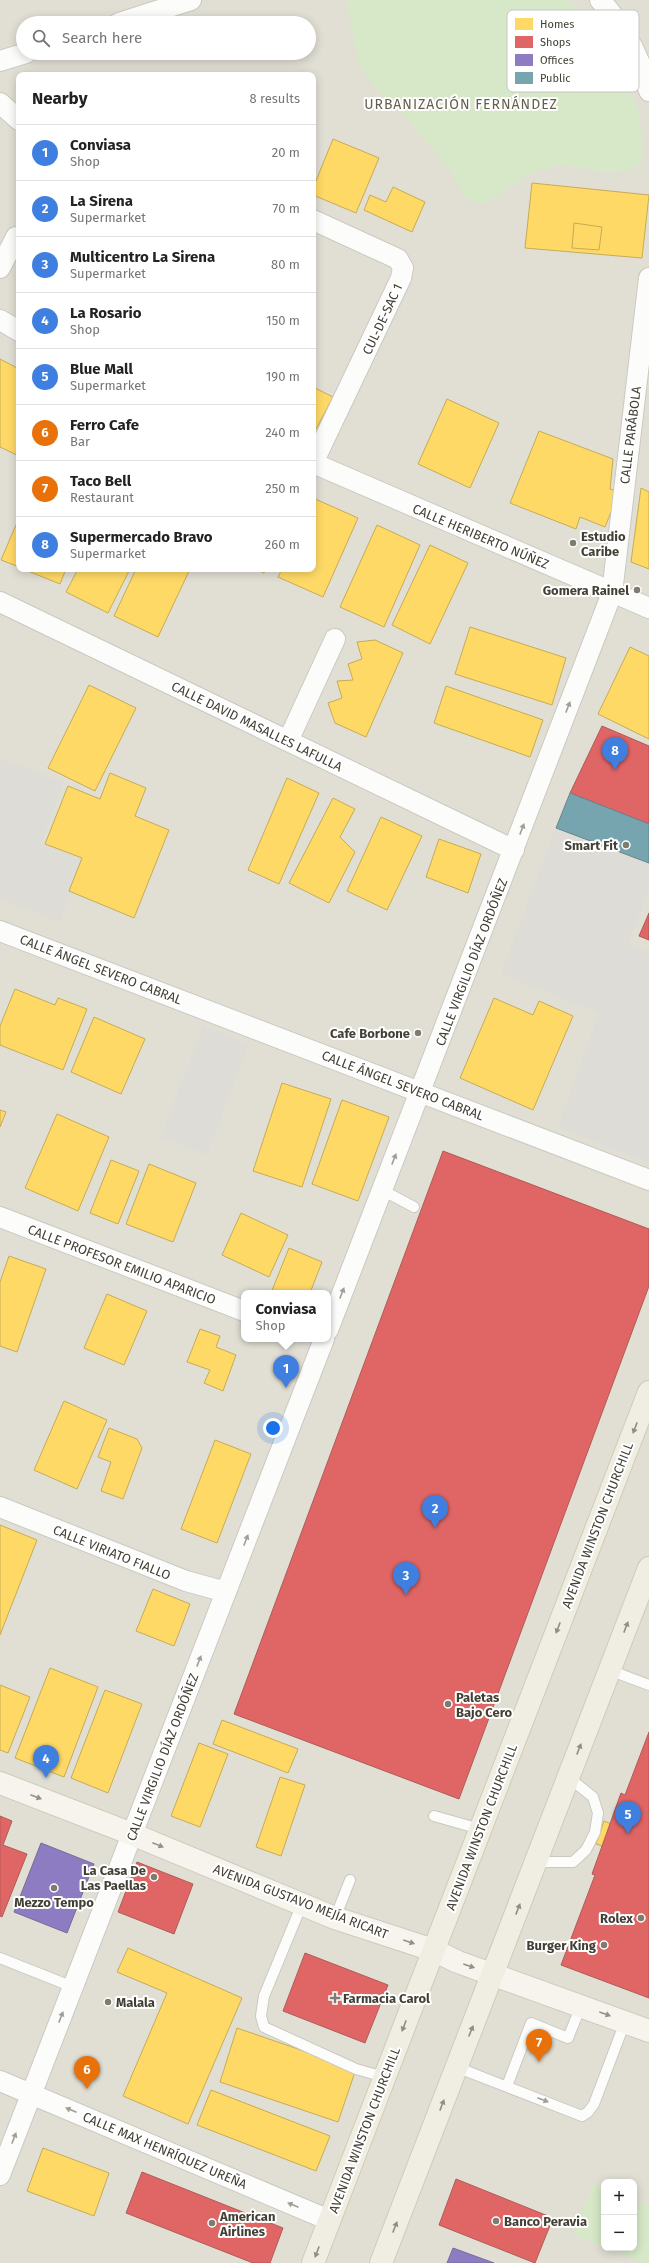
<!DOCTYPE html>
<html lang="en">
<head>
<meta charset="utf-8">
<style>
  body { margin:0; font-family:"Fira Sans",sans-serif; background:#f2f2f2; color:#222 }
  .controls { position:absolute; right:12px; bottom:12px; display:grid; overflow:hidden; border-radius:8px; box-shadow:0 2px 10px #0003 }
  .controls button { width:36px; height:36px; display:grid; place-items:center; padding:0; border:0; border-bottom:1px solid #e0e0e0; background:#fff; color:#222; font:20px sans-serif }
  .you { position:absolute; left:273px; top:1428px; width:14px; height:14px; margin:-10px; border:3px solid #fff; border-radius:50%; background:#1a73e8; box-shadow:0 0 0 6px #1a73e833 }
  .badge { display:grid; place-items:center; width:26px; height:26px; border-radius:50%; background:#0b8043; color:#fff; font-size:13px; font-weight:700 }
  .pin { position:absolute; translate:-50% -33px; filter:drop-shadow(0 1px 2px #0008) }
  .pin::after { content:''; position:absolute; top:21px; width:14px; height:12px; background:inherit; clip-path:polygon(0 0,100% 0,50% 100%) }
  .popup { position:absolute; left:241px; top:1290px; width:90px; height:52px; box-sizing:border-box; display:grid; place-content:center; border-radius:8px; background:#fff; filter:drop-shadow(0 1px 3px #0005); font-size:13px; white-space:nowrap; color:#767676 }
  .popup b { font-size:15px; color:#222 }
  .popup::after { content:''; position:absolute; left:50%; top:100%; margin-left:-8px; border:8px solid transparent; border-top-color:#fff }
  .list { margin:0; padding:0; list-style:none }
  h2 { display:flex; justify-content:space-between; align-items:center; height:52px; margin:0; padding:0 16px; font-size:17px }
  h2 small { font-size:13px; font-weight:400; color:#767676 }
  .list li { display:grid; grid-template-columns:26px 1fr auto; gap:12px; align-items:center; box-sizing:border-box; height:56px; padding:0 16px; border-top:1px solid #e0e0e0 }
  .list b { display:block; font-size:15px; white-space:nowrap }
  .list p { margin:0; font-size:13px; white-space:nowrap; color:#767676 }
  .list em { font-size:13px; font-style:normal; color:#767676 }
  .icon { flex:none; width:22px; height:22px; fill:none; stroke:currentColor; stroke-width:2; stroke-linecap:round; stroke-linejoin:round }
  .map { position:relative; flex:none; width:649px; height:2263px; overflow:hidden }
  .search { position:absolute; background:#fff; box-shadow:0 2px 10px #0003; left:16px; top:16px; width:300px; height:44px; display:flex; align-items:center; gap:10px; box-sizing:border-box; padding:0 14px; border-radius:22px; color:#767676; font-size:15px }
  .panel { position:absolute; background:#fff; box-shadow:0 2px 10px #0003; left:16px; top:72px; width:300px; height:500px; border-radius:8px }
  .map>svg:first-child { display:block }
</style>
</head>
<body>
<div class="map">
<svg width="649" height="2263" viewBox="0 0 649 2263">
  <rect width="100%" height="100%" fill="#eeede6"/>
  <path fill="#e1dfd4" fill-rule="evenodd" d="M0 0H649V2263H0ZM23 23H309V53H23ZM19 75H313V569H19ZM244 1293H328V1339H244ZM604 2182H634V2248H604Z"/>
  <path fill="#d6e8c7" d="M346 0H567C610 31 649 108 642 162L632 170 605 173 561 164 532 173 484 204 467 200 450 170 409 121 376 89 358 62Z
    M593 2184 604 2188V2247L573 2235Z
    M634 2200 649 2206V2263H644L607 2248H634Z"/>
  <path fill="#dddcd6" d="M0 758 64 782 41 844 83 860 60 922 0 899Z
    M556 828 649 863V890L628 944 649 953V1163L558 1127 599 1013 501 974Z
    M203 1026 249 1044 207 1155 161 1137Z"/>
  <path fill="#ffd966" stroke="#c6ab57" d="M333 139 379 158 356 213 313 195V188Z
    M532 183 649 195 642 258 525 248Z
    M393 187 425 202 412 232 364 210 370 195 386 202Z
    M574 223 602 227 599 250 572 248Z
    M0 359 19 369V451L17 455 0 447Z
    M313 387 333 397 316 429 313 427Z
    M447 399 499 423 470 488 418 464Z
    M539 431 613 459 610 489 619 492 605 527 580 517 576 529 510 503Z
    M641 488 649 492V569L631 562Z
    M313 498 358 518 323 597 278 577 282 569H313Z
    M19 518V567L1 560Z
    M377 525 420 545 384 627 340 607Z
    M430 545 468 563 430 644 392 625Z
    M23 569H66L60 584Z
    M78 569H130L108 613 66 592Z
    M136 569H190L158 637 114 616Z
    M256 569H266L264 573Z
    M470 627 566 658 552 705 455 674Z
    M375 640 403 653 366 737 335 723 328 703 342 698 337 681 353 680 348 664 362 659 357 642Z
    M630 647 649 656V739L598 714Z
    M89 685 136 708 95 791 48 768Z
    M446 686 543 720 530 757 434 723Z
    M110 773 146 788 135 816 169 830 134 918 69 891 82 858 45 844 68 786 100 799Z
    M287 778 319 793 279 884 248 870Z
    M333 798 355 809 340 837 355 852 329 903 289 883Z
    M381 817 422 836 387 910 347 891Z
    M439 839 481 854 468 893 426 877Z
    M15 989 55 1005 58 998 87 1009 63 1070 0 1045V1026Z
    M494 998 533 1015 539 1001 573 1016 533 1110 460 1078Z
    M94 1017 145 1039 121 1094 71 1072Z
    M282 1083 331 1099 302 1187 253 1171Z
    M342 1100 389 1117 358 1201 312 1184Z
    M0 1110 6 1112 0 1127Z
    M57 1114 109 1137 78 1211 25 1188Z
    M111 1160 139 1171 118 1224 90 1213Z
    M149 1164 196 1183 173 1242 126 1224Z
    M241 1213 288 1235 269 1277 222 1255Z
    M289 1248 322 1262 310 1293H271Z
    M9 1256 46 1269 17 1352 0 1346V1282Z
    M107 1294 147 1311 124 1365 84 1348Z
    M200 1329 220 1336 216 1347 236 1355 223 1391 204 1383 210 1370 187 1362Z
    M64 1401 107 1420 77 1489 34 1470Z
    M109 1428 137 1439 142 1448 123 1499 101 1491 111 1462 98 1457Z
    M215 1440 251 1454 217 1543 181 1529Z
    M0 1525 37 1540 0 1635Z
    M153 1589 190 1604 174 1646 136 1631Z
    M50 1668 98 1687 64 1777 15 1758Z
    M0 1685 30 1697 8 1753 0 1750Z
    M105 1690 142 1704 108 1793 71 1778Z
    M222 1720 298 1749 288 1773 213 1744Z
    M199 1743 228 1754 200 1827 171 1816Z
    M280 1777 305 1785 281 1856 256 1847Z
    M604 1821 614 1825 606 1847 596 1844Z
    M128 1948 242 1998 188 2124 123 2096 167 1993 117 1972Z
    M237 2028 356 2069 338 2122 220 2082Z
    M211 2090 330 2136 316 2171 197 2125Z
    M43 2148 109 2173 94 2216 27 2191Z"/>
  <path fill="#e06666" stroke="#b15a57" d="M602 726 649 746V824L570 793Z
    M649 913V940L639 936Z
    M443 1151 649 1229V1286L459 1799 234 1714Z
    M649 1732V1998L561 1965 595 1875 592 1874 621 1793 625 1795Z
    M0 1816 12 1821 3 1845 27 1854 2 1917 0 1916Z
    M137 1862 193 1884 174 1934 118 1912Z
    M305 1953 388 1985 365 2043 283 2011Z
    M142 2172 283 2228 270 2263H253L126 2213Z
    M456 2179 553 2218 535 2263 439 2225Z"/>
  <path fill="#8e7cc3" stroke="#776a98" d="M41 1843 94 1864 67 1933 14 1912Z
    M453 2248 494 2263H447Z"/>
  <path fill="#76a5af" stroke="#66868a" d="M570 793 649 824V863L556 828Z"/>
  <g fill="none" stroke-linecap="round" stroke-linejoin="round">
    <g stroke="#cac9c2" stroke-width="12">
      <path id="lane" d="M382 1190 414 1207
        M609 1670 649 1685
        M434 1816 480 1829
        M535 1862H573L586 1850 595 1832 598 1813 593 1797 568 1777
        M302 1904 264 1996 261 2016 264 2027 356 2069 384 2077
        M335 1918 350 1880
        M0 1958 73 1987
        M456 2067 582 2116 588 2112 594 2104 625 2022
        M507 2086 531 2023 568 2038 581 2006"/>
    </g>
    <g stroke="#cac9c2" stroke-width="22">
      <path id="street" d="M600 0C624 26 640 57 649 91
        M119 23 191 0
        M0 61 26 53
        M0 103 19 120
        M313 220 398 259 403 268 401 278 313 463
        M0 268 16 237
        M0 320 19 331
        M313 463 649 608
        M0 602 514 850
        M288 741 335 639
        M0 931 649 1180
        M0 1217 244 1311
        M328 1330 612 593 649 278
        M0 1507 186 1581 226 1592
        M0 2081 329 2220
        M0 2175 324 1339"/>
    </g>
    <g stroke="#cccbbe" stroke-width="24">
      <path id="secondary" d="M0 1783 132 1834 335 1918 433 1950 458 1962 649 2031"/>
    </g>
    <g stroke="#cfcbb4" stroke-width="24">
      <path id="primary" d="M313 2263 649 1392
        M381 2263 649 1568"/>
    </g>
    <use href="#lane" stroke="#fcfcfb" stroke-width="10"/>
    <use href="#street" stroke="#fcfcfb" stroke-width="20"/>
    <use href="#secondary" stroke="#f6f4ed" stroke-width="22"/>
    <use href="#primary" stroke="#f0eee2" stroke-width="22"/>
  </g>
  <defs><path id="oneway-solid" d="M-6-.8H1V-3.2L6.5 0L1 3.2V.8H-6Z"/></defs>
  <g fill="#9f9e98">
    <use href="#oneway-solid" transform="translate(568 707) rotate(-69)"/>
    <use href="#oneway-solid" transform="translate(522 829) rotate(-69)"/>
    <use href="#oneway-solid" transform="translate(394 1159) rotate(-69)"/>
    <use href="#oneway-solid" transform="translate(342 1293) rotate(-69)"/>
    <use href="#oneway-solid" transform="translate(246 1540) rotate(-69)"/>
    <use href="#oneway-solid" transform="translate(199 1661) rotate(-69)"/>
    <use href="#oneway-solid" transform="translate(61 2017) rotate(-69)"/>
    <use href="#oneway-solid" transform="translate(543 2100) rotate(21)"/>
    <use href="#oneway-solid" transform="translate(71 2110) rotate(-157)"/>
    <use href="#oneway-solid" transform="translate(14 2138) rotate(-69)"/>
    <use href="#oneway-solid" transform="translate(293 2205) rotate(-157)"/>
  </g>
  <g fill="#908e82">
    <use href="#oneway-solid" transform="translate(635 1428) rotate(111)"/>
    <use href="#oneway-solid" transform="translate(626 1627) rotate(-69)"/>
    <use href="#oneway-solid" transform="translate(558 1628) rotate(111)"/>
    <use href="#oneway-solid" transform="translate(579 1749) rotate(-69)"/>
    <use href="#oneway-solid" transform="translate(518 1909) rotate(-69)"/>
    <use href="#oneway-solid" transform="translate(404 2026) rotate(111)"/>
    <use href="#oneway-solid" transform="translate(471 2031) rotate(-68)"/>
    <use href="#oneway-solid" transform="translate(442 2105) rotate(-69)"/>
    <use href="#oneway-solid" transform="translate(395 2227) rotate(-69)"/>
    <use href="#oneway-solid" transform="translate(317 2252) rotate(111)"/>
  </g>
  <g fill="#939087">
    <use href="#oneway-solid" transform="translate(36 1797) rotate(21)"/>
    <use href="#oneway-solid" transform="translate(158 1845) rotate(22)"/>
    <use href="#oneway-solid" transform="translate(409 1942) rotate(19)"/>
    <use href="#oneway-solid" transform="translate(469 1966) rotate(19)"/>
    <use href="#oneway-solid" transform="translate(605 2014) rotate(20)"/>
  </g>
  <g fill="#7e7c72" stroke="#fff" stroke-width="1.5">
    <circle cx="573" cy="543" r="4"/>
    <circle cx="637" cy="590" r="4"/>
    <circle cx="626" cy="845" r="4"/>
    <circle cx="418" cy="1033" r="4"/>
    <circle cx="448" cy="1704" r="4"/>
    <circle cx="154" cy="1877" r="4"/>
    <circle cx="54" cy="1888" r="4"/>
    <circle cx="641" cy="1918" r="4"/>
    <circle cx="604" cy="1945" r="4"/>
    <path d="M333 1992h4v4h4v4h-4v4h-4v-4h-4v-4h4z"/>
    <circle cx="108" cy="2002" r="4"/>
    <circle cx="496" cy="2221" r="4"/>
    <circle cx="212" cy="2223" r="4"/>
  </g>
  <g text-anchor="middle" stroke-width="4" stroke-linejoin="round" paint-order="stroke">
    <g font-size="13" fill="#423f34" stroke="#fff">
      <text transform="translate(382 319) rotate(-65)" y="5">CUL-DE-SAC 1</text>
      <text transform="translate(630 435) rotate(-83)" y="5">CALLE PARÁBOLA</text>
      <text transform="translate(481 536) rotate(23)" y="5">CALLE HERIBERTO NÚÑEZ</text>
      <text transform="translate(257 726) rotate(26)" y="5">CALLE DAVID MASALLES LAFULLA</text>
      <text transform="translate(471 962) rotate(-69)" y="5">CALLE VIRGILIO DÍAZ ORDÓÑEZ</text>
      <text transform="translate(101 969) rotate(21)" y="5">CALLE ÁNGEL SEVERO CABRAL</text>
      <text transform="translate(403 1085) rotate(21)" y="5">CALLE ÁNGEL SEVERO CABRAL</text>
      <text transform="translate(122 1264) rotate(21)" y="5">CALLE PROFESOR EMILIO APARICIO</text>
      <text transform="translate(597 1525) rotate(-69)" y="5">AVENIDA WINSTON CHURCHILL</text>
      <text transform="translate(112 1552) rotate(22)" y="5">CALLE VIRIATO FIALLO</text>
      <text transform="translate(162 1757) rotate(-69)" y="5">CALLE VIRGILIO DÍAZ ORDÓÑEZ</text>
      <text transform="translate(481 1827) rotate(-69)" y="5">AVENIDA WINSTON CHURCHILL</text>
      <text transform="translate(301 1901) rotate(21)" y="5">AVENIDA GUSTAVO MEJÍA RICART</text>
      <text transform="translate(364 2130) rotate(-69)" y="5">AVENIDA WINSTON CHURCHILL</text>
      <text transform="translate(165 2150) rotate(23)" y="5">CALLE MAX HENRÍQUEZ UREÑA</text>
    </g>
    <g font-size="13" font-weight="bold" fill="#423f34" stroke="#fff" text-anchor="start">
      <text x="581" y="541">Estudio<tspan x="581" dy="15">Caribe</tspan></text>
      <text x="629" y="595" text-anchor="end">Gomera Rainel</text>
      <text x="618" y="850" text-anchor="end">Smart Fit</text>
      <text x="410" y="1038" text-anchor="end">Cafe Borbone</text>
      <text x="456" y="1702">Paletas<tspan x="456" dy="15">Bajo Cero</tspan></text>
      <text x="146" y="1875" text-anchor="end">La Casa De<tspan x="146" dy="15">Las Paellas</tspan></text>
      <text x="54" y="1907" text-anchor="middle">Mezzo Tempo</text>
      <text x="633" y="1923" text-anchor="end">Rolex</text>
      <text x="596" y="1950" text-anchor="end">Burger King</text>
      <text x="343" y="2003">Farmacia Carol</text>
      <text x="116" y="2007">Malala</text>
      <text x="220" y="2221">American<tspan x="220" dy="15">Airlines</tspan></text>
      <text x="504" y="2226">Banco Peravia</text>
    </g>
    <g font-size="14" letter-spacing="1" fill="#645e4c" stroke="#fff">
      <text x="461" y="109">URBANIZACIÓN FERNÁNDEZ</text>
    </g>
  </g>
  <rect x="507" y="10" width="132" height="82" rx="6" fill="#fff" stroke="#c6c5c2" stroke-width="1"/>
  <rect x="515" y="18" width="18" height="12" fill="#ffd966"/>
  <rect x="515" y="36" width="18" height="12" fill="#e06666"/>
  <rect x="515" y="54" width="18" height="12" fill="#8e7cc3"/>
  <rect x="515" y="72" width="18" height="12" fill="#76a5af"/>
  <g font-size="11" fill="#423f34">
    <text x="540" y="28">Homes</text>
    <text x="540" y="46">Shops</text>
    <text x="540" y="64">Offices</text>
    <text x="540" y="82">Public</text>
  </g>
</svg>
<div class="controls">
<button>+</button>
<button>−</button>
</div>
<div class="you"></div>
<div class="pin badge" style="left:286px;top:1388px;background:#3f7fe0">1</div>
<div class="popup"><b>Conviasa</b>Shop</div>
<div class="pin badge" style="left:435px;top:1528px;background:#3f7fe0">2</div>
<div class="pin badge" style="left:406px;top:1595px;background:#3f7fe0">3</div>
<div class="pin badge" style="left:46px;top:1778px;background:#3f7fe0">4</div>
<div class="pin badge" style="left:628px;top:1834px;background:#3f7fe0">5</div>
<div class="pin badge" style="left:87px;top:2089px;background:#e8710a">6</div>
<div class="pin badge" style="left:539px;top:2062px;background:#e8710a">7</div>
<div class="pin badge" style="left:615px;top:770px;background:#3f7fe0">8</div>
<div class="search"><svg class="icon" aria-label="search" viewBox="0 0 24 24"><circle cx="10" cy="10" r="6"/><path d="M15 15l6 6"/></svg>Search here</div>
<section class="panel">
<h2>Nearby<small>8 results</small></h2>
<ul class="list">
<li><span class="badge" style="background:#3f7fe0">1</span><div><b>Conviasa</b><p>Shop</p></div><em>20 m</em></li>
<li><span class="badge" style="background:#3f7fe0">2</span><div><b>La Sirena</b><p>Supermarket</p></div><em>70 m</em></li>
<li><span class="badge" style="background:#3f7fe0">3</span><div><b>Multicentro La Sirena</b><p>Supermarket</p></div><em>80 m</em></li>
<li><span class="badge" style="background:#3f7fe0">4</span><div><b>La Rosario</b><p>Shop</p></div><em>150 m</em></li>
<li><span class="badge" style="background:#3f7fe0">5</span><div><b>Blue Mall</b><p>Supermarket</p></div><em>190 m</em></li>
<li><span class="badge" style="background:#e8710a">6</span><div><b>Ferro Cafe</b><p>Bar</p></div><em>240 m</em></li>
<li><span class="badge" style="background:#e8710a">7</span><div><b>Taco Bell</b><p>Restaurant</p></div><em>250 m</em></li>
<li><span class="badge" style="background:#3f7fe0">8</span><div><b>Supermercado Bravo</b><p>Supermarket</p></div><em>260 m</em></li>
</ul>
</section>
</div>
</body>
</html>
